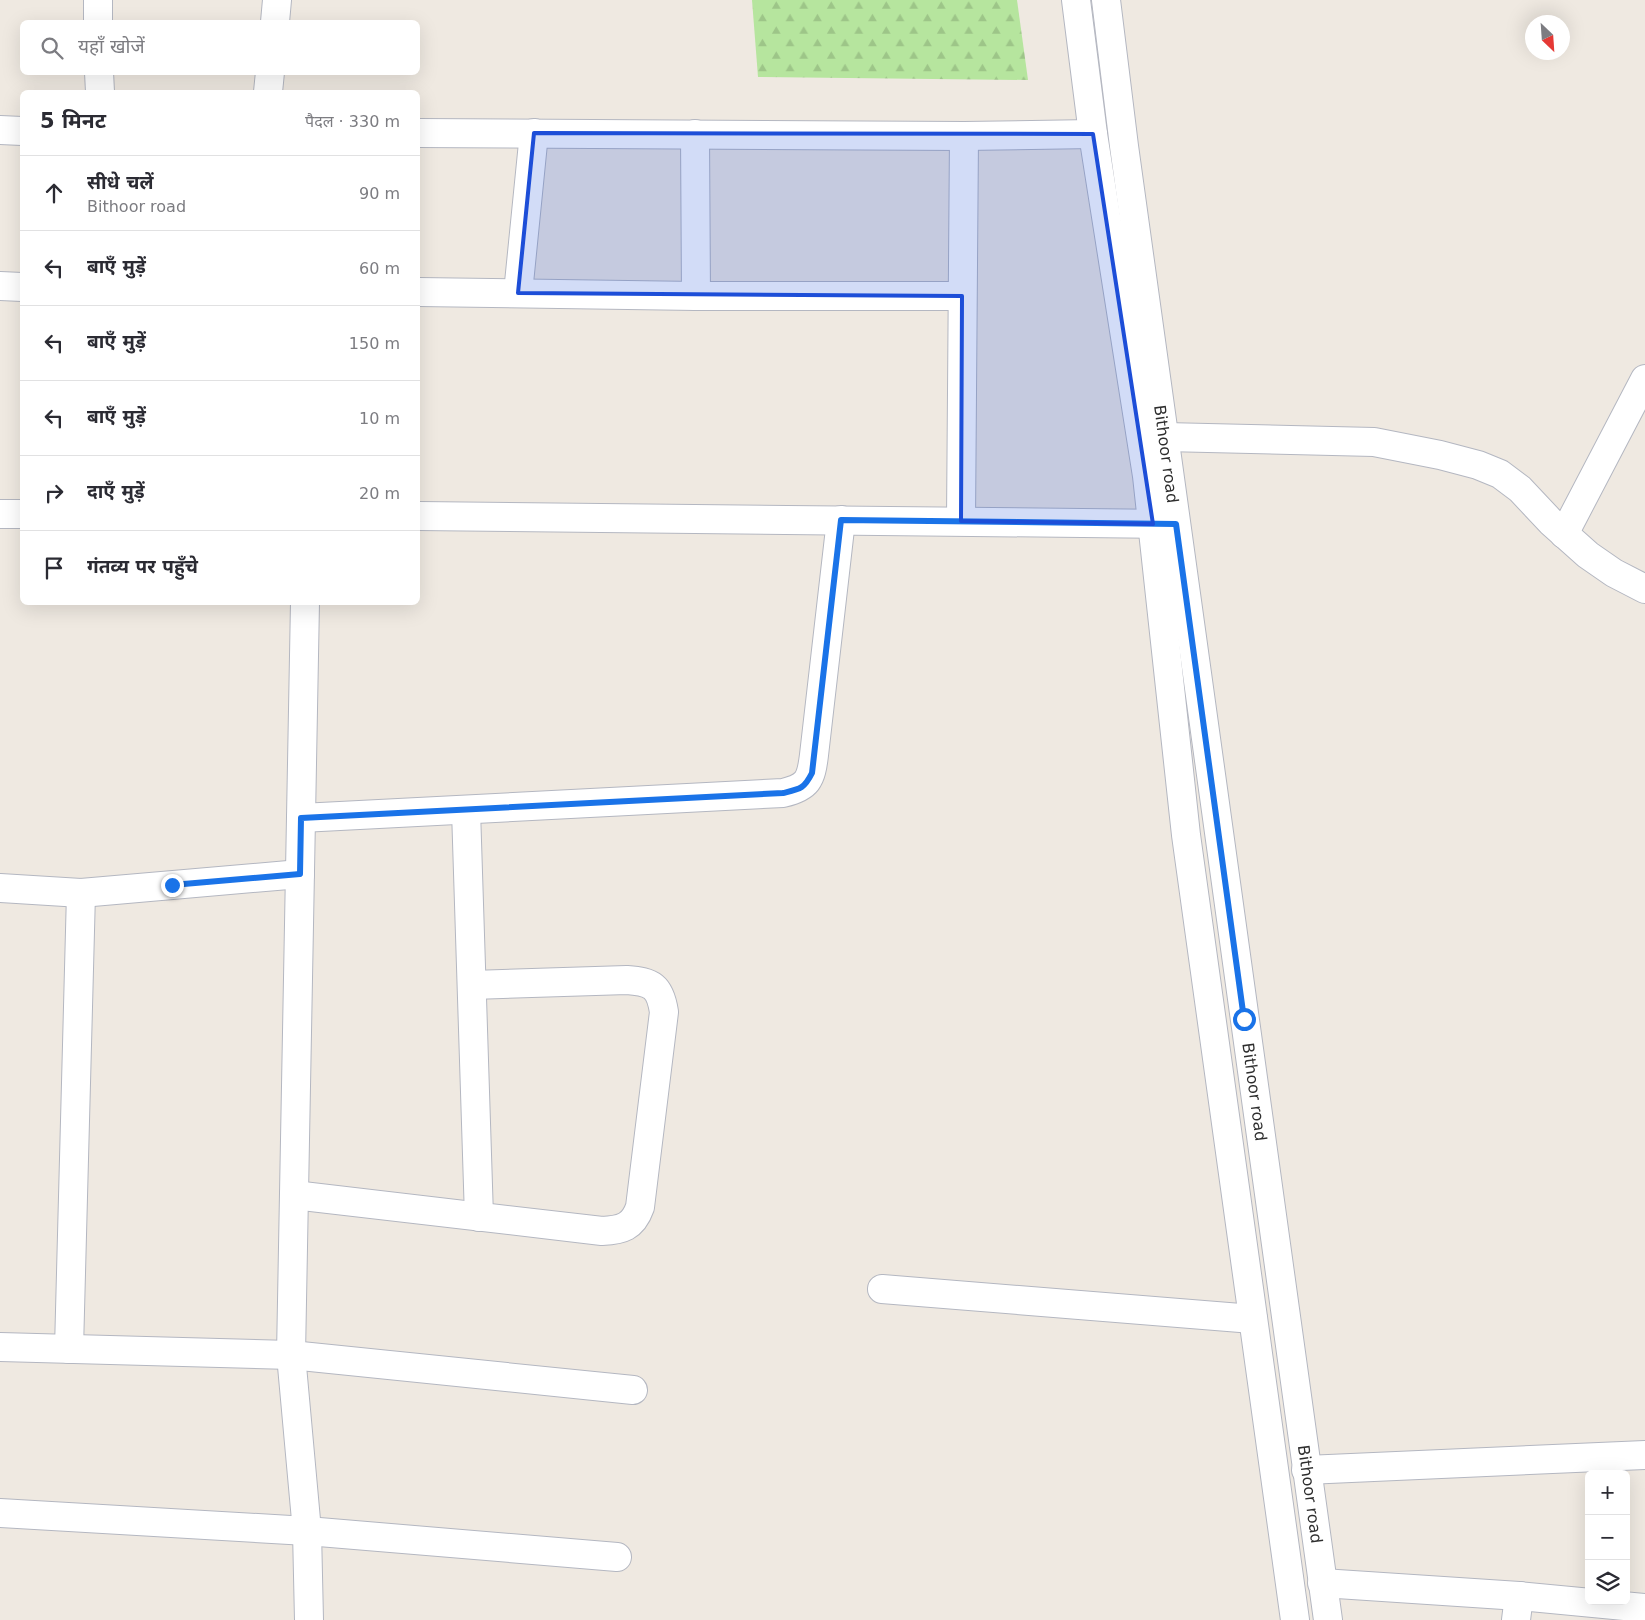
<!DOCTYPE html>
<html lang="hi">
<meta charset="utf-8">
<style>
:root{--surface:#fff;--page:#f2f2f3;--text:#2b2b33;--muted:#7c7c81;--line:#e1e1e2}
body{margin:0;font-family:"DejaVu Sans","Noto Sans Devanagari",sans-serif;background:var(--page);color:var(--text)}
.controls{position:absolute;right:15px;bottom:15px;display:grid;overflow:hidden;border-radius:8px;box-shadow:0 5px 20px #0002}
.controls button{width:45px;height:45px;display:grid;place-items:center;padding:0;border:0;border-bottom:1px solid var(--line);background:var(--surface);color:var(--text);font:25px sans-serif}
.compass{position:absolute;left:1525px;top:15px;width:45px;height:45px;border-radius:50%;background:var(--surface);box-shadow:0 5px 20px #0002;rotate:155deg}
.stop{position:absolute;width:15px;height:15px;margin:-11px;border:4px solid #1a73e8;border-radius:50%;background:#fff}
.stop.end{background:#1a73e8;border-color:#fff;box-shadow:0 1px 5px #0008}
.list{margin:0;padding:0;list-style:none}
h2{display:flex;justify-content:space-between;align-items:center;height:65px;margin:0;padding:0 20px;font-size:21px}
h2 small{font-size:16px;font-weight:400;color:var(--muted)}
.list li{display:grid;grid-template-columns:32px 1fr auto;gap:15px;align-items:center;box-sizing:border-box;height:75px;padding:0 20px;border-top:1px solid var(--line)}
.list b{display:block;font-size:19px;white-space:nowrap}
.list p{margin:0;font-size:16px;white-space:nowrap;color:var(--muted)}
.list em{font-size:16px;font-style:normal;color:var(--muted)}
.icon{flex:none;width:28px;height:28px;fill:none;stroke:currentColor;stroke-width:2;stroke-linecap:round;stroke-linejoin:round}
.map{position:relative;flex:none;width:1645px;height:1620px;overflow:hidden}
.search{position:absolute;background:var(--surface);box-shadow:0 5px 20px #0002;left:20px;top:20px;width:400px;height:55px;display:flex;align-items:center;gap:12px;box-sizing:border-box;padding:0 18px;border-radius:8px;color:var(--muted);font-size:19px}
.panel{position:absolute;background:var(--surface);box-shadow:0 5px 20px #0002;left:20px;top:90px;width:400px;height:515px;border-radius:8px}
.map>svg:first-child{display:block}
</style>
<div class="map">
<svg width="1645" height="1620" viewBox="0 0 1645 1620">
<defs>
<pattern id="forest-firs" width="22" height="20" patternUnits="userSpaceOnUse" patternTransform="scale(1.25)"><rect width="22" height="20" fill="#b6e59e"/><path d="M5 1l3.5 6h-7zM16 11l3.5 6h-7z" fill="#9dc588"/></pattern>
</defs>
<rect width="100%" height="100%" fill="#efe9e1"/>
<path fill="url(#forest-firs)" d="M752 0H1017L1028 80 758 77Z"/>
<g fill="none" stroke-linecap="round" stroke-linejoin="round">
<defs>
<g id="minor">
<path d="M98 0V22"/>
<path d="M1076 0 1093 134 1147 476 1186 835 1295 1620"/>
<path id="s1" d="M1106 0 1124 146 1328 1620"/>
<path d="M275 22 277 0"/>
<path d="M99 72 100 92"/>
<path d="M268 92 270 72"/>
<path d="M0 130 22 131"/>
<path d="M418 133 964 136 1093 134"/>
<path d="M695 134 696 296"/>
<path d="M0 286 22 287"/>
<path d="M418 292 696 296H962"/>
<path d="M518 293 534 133"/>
<path d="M1165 437 1374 442 1440 455 1478 465 1500 474 1520 489 1551 522 1588 555 1614 573 1645 589"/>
<path d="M0 514H22"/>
<path d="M418 516 1171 524"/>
<path d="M961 521 964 136"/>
<path d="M1564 534 1645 379"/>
<path d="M305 602 291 1355 307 1531 309 1620"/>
<path d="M466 810 479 1217"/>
<path d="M301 818 783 793C808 787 811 780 814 755L841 520"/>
<path d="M0 888 81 893 300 874"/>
<path d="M294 1195 602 1231C622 1230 633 1227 640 1207L664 1012C660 986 652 982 627 980L472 985"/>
<path d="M882 1289 1253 1319"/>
<path d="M0 1347 291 1355 633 1390"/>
<path d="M69 1349 81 893"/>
<path d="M1306 1470 1645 1455"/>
<path d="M0 1513 307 1531 617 1557"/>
<path d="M1322 1583 1519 1596 1645 1608"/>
<path d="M1516 1620 1519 1596"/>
</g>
</defs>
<use href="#minor" stroke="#b4b7c1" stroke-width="30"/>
<use href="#minor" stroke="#fff" stroke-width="28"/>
</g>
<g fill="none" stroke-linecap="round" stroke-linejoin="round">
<path stroke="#1a73e8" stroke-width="6" d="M172 885 300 874 301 818 783 793C800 789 804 789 812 773L841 520 1176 524 1244 1019"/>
</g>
<path fill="#1d4ed8" fill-opacity="0.2" stroke="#1d4ed8" stroke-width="4" stroke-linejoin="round" d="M534 133 1093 134 1153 524 961 521 962 296 518 293Z"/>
<g text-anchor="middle" stroke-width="4" stroke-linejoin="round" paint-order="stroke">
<g font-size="16" fill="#2e2e2e" stroke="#fff">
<text dy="6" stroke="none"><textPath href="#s1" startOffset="458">Bithoor road</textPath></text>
<text dy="6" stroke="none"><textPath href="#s1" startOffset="1102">Bithoor road</textPath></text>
<text dy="6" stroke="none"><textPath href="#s1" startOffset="1508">Bithoor road</textPath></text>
</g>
</g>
</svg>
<div class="controls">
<button>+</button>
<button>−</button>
<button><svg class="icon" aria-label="layers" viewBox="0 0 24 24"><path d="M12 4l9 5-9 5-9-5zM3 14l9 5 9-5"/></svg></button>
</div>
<svg class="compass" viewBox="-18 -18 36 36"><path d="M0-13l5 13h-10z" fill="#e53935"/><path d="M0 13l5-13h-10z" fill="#7c7c81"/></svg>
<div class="stop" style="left:1244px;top:1019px"></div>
<div class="stop end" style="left:172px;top:885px"></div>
<div class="search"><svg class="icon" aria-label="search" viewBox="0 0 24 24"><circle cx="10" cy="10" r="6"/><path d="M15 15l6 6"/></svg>यहाँ खोजें</div>
<section class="panel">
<h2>5 मिनट<small>पैदल · 330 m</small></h2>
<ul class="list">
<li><svg class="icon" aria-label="ahead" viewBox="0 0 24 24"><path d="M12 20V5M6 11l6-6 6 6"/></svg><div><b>सीधे चलें</b><p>Bithoor road</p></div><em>90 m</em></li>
<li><svg class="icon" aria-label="left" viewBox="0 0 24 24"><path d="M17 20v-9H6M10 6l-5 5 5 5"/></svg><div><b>बाएँ मुड़ें</b></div><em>60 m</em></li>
<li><svg class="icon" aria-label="left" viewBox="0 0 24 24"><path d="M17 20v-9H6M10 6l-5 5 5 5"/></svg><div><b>बाएँ मुड़ें</b></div><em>150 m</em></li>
<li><svg class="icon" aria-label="left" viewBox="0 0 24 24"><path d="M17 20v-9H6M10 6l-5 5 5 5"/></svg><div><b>बाएँ मुड़ें</b></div><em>10 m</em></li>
<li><svg class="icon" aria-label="right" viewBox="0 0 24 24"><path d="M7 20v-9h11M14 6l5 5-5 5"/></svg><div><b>दाएँ मुड़ें</b></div><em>20 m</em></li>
<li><svg class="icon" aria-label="arrive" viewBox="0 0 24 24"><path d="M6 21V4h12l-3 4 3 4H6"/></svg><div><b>गंतव्य पर पहुँचे</b></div></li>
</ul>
</section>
</div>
